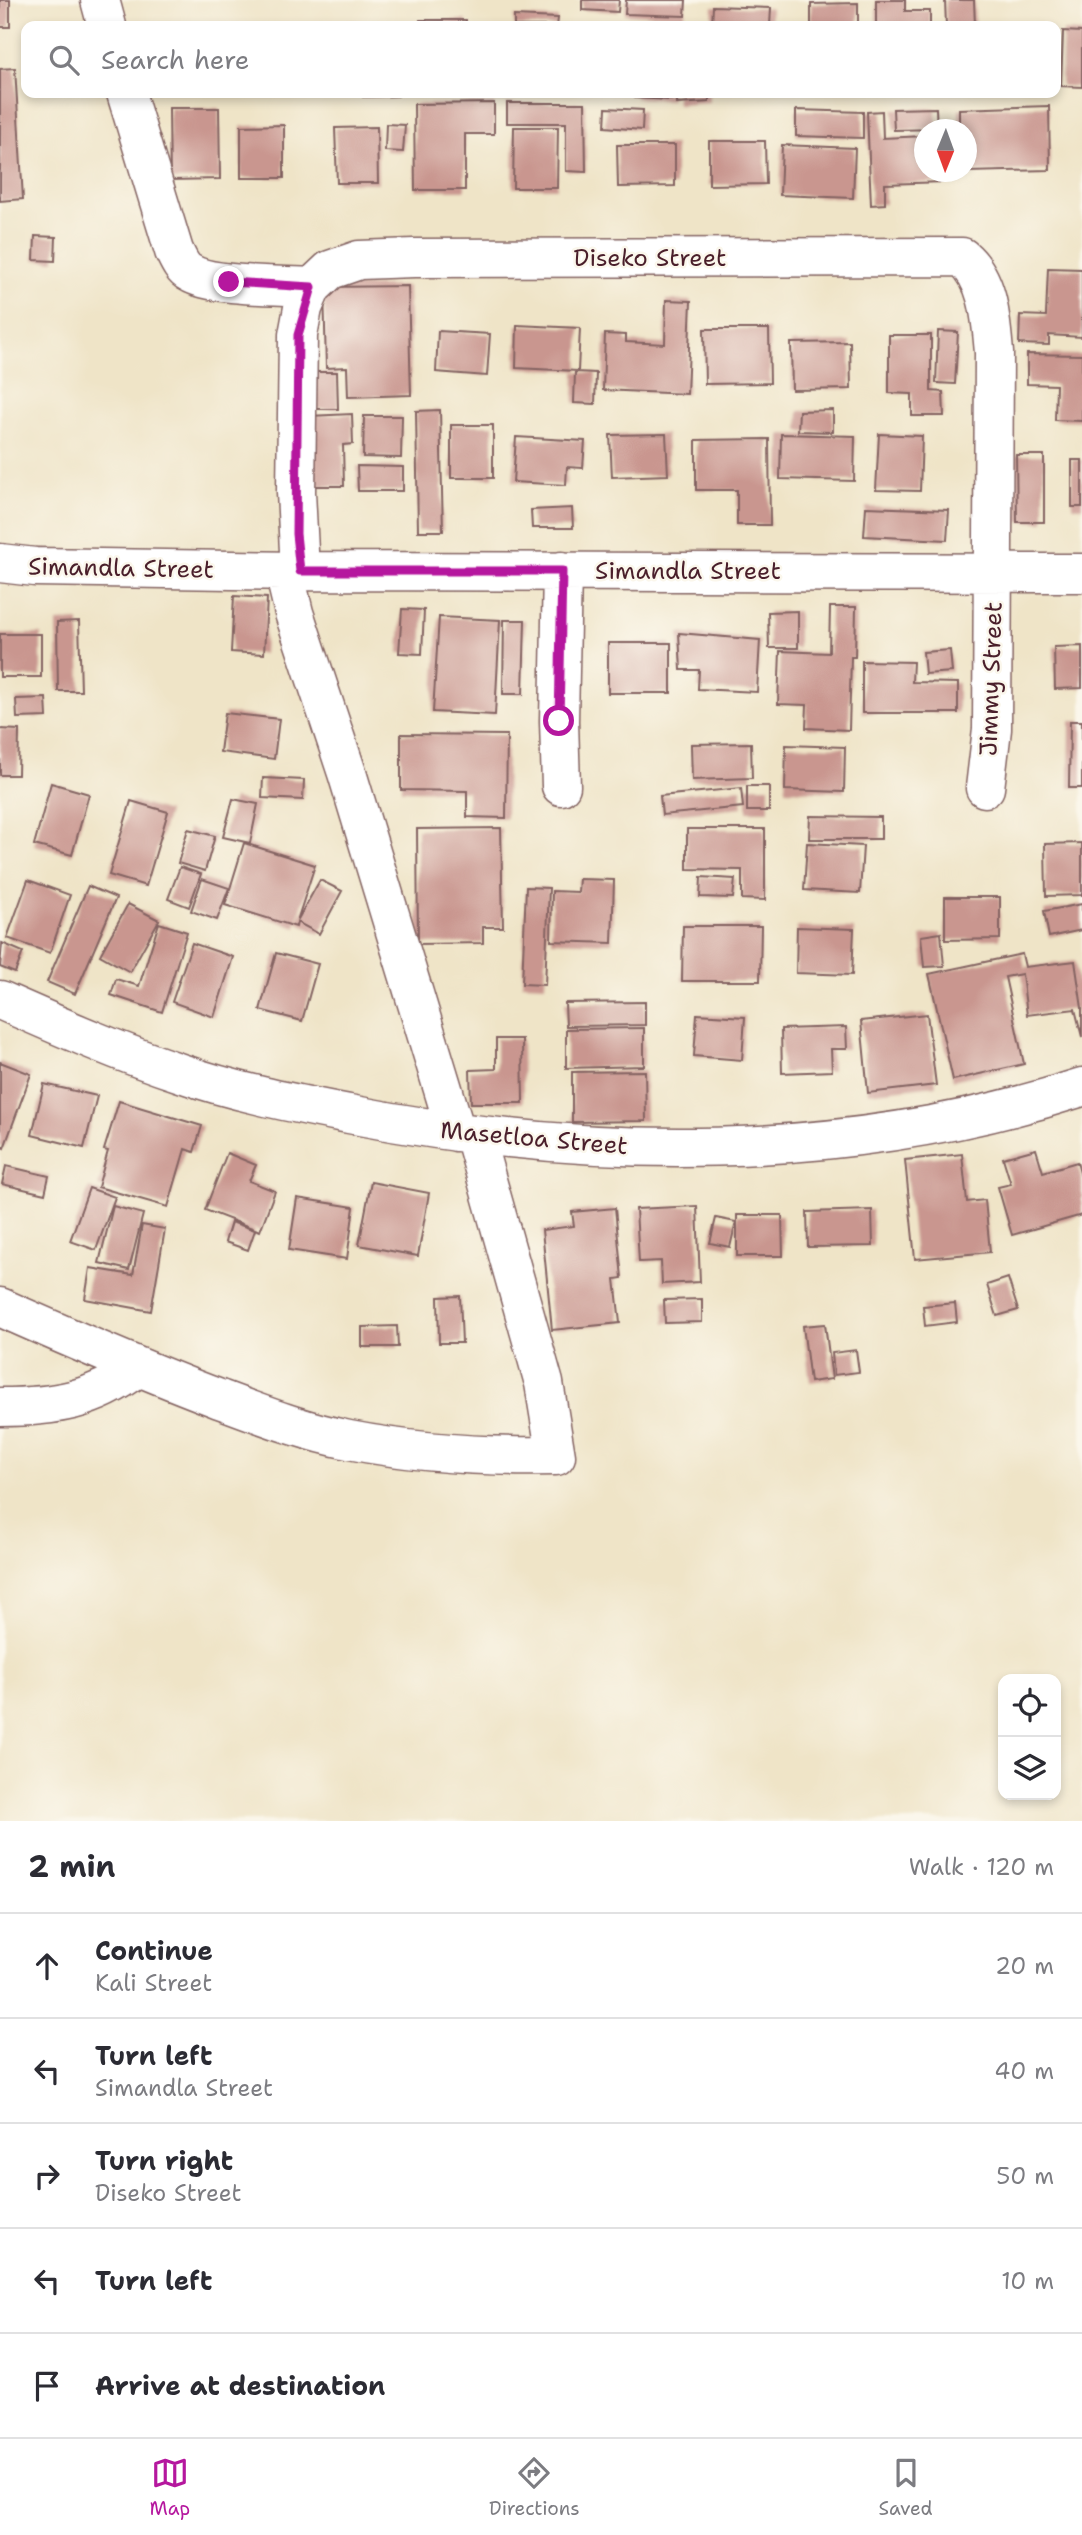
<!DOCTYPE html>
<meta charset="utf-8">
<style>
:root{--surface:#fff;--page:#f2f2f3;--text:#2b2b33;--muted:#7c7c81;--line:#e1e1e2;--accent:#b5179e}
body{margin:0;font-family:"Shantell Sans",sans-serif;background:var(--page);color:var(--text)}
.controls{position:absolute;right:21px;bottom:21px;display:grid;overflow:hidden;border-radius:14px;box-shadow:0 4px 10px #0003}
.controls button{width:63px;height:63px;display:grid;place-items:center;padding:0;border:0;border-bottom:2px solid var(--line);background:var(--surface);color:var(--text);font:35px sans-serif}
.compass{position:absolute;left:914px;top:119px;width:63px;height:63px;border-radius:50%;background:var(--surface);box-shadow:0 4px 10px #0003;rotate:181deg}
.stop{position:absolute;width:21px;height:21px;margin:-16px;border:5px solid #b5179e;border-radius:50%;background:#fff}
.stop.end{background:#b5179e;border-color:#fff;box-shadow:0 2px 7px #0008}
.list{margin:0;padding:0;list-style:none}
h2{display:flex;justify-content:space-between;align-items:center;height:91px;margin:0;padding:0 28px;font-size:30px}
h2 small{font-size:23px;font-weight:400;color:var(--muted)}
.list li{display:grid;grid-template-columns:46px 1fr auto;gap:21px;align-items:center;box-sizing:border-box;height:105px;padding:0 28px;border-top:2px solid var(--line)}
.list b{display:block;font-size:26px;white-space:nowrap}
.list p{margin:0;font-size:23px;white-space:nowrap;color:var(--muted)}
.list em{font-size:23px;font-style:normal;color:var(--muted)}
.icon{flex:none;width:38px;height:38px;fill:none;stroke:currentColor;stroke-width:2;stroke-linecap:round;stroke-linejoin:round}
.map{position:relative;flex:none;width:1082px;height:1821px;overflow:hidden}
.search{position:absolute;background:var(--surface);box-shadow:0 4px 10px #0003;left:21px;right:21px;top:21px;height:77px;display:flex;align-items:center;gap:18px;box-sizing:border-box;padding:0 24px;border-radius:14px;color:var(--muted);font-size:26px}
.sheet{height:616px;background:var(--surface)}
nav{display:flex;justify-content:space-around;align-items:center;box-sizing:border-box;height:98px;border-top:2px solid var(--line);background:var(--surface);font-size:19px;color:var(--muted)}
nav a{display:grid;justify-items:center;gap:4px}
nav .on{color:var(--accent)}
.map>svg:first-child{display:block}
</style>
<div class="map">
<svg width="1082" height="1821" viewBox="0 0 1082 1821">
<rect width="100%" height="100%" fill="#fbf7ec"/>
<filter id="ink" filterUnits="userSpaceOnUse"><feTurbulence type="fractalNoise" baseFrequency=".0143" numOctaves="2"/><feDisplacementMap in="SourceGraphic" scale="14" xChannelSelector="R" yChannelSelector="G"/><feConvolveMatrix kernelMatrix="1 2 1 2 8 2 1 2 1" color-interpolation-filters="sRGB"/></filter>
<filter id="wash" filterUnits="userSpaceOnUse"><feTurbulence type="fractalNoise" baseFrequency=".00686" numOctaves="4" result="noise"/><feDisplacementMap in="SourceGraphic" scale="28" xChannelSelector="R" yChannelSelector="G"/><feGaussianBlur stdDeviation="1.57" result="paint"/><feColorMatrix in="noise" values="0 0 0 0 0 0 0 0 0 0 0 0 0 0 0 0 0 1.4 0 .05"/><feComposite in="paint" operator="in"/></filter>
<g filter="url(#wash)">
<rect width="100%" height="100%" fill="#efe4c7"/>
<g id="blocks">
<path fill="#c9968f" d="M0 0H10V27H0Z
M582 0H619L618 12 582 10Z
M626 0H686L685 16 625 14Z
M876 0H905V11H930V26H876Z
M945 0H974L975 26H946Z
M858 3V26H811V4Z
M713 6 771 8 770 26H712Z
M514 16 558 18 557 26H514Z
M420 20H466V26H419Z
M357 21V26H330L329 22Z
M1063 31 1082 32V87L1061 86Z
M15 68 23 199 0 201V69Z
M363 93H398V96L363 97Z
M635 93H672L671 100 635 98Z
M676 93H709V102L677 104Z
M494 103V134H465V190H415L414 104Z
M507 103H585L586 172 566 171V123H507Z
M1049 106 1050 170 967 172V130H959V109Z
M169 108H219L220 179 170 180Z
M606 108 643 110 642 130 605 127Z
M936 108 937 129 894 130 893 109Z
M796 110 863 112V138L796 136Z
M882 111 883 138 925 136V172H944V182L885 184V204L871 205 867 112Z
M386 124 405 125 403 152 385 151Z
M284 125V178H241V126Z
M377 127 378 183H337L335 128Z
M514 127H558L557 188H513Z
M709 141H765L766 184 709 185Z
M617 145H675V186L618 187Z
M782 145 855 148 853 198 780 195Z
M35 236 56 237 55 261 34 260Z
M1048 268 1082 269V337L1049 335V345L1019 344 1020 315 1046 316Z
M408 286 411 395 348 397 347 367 326 368 324 287Z
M666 300 691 301 687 394 603 390 605 334 626 335V342L665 344Z
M517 325 580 328 578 371 516 368Z
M704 329H769L770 383 705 384Z
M438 331 490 334 487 376 436 372Z
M938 331 958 332 955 384 936 383Z
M889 335H931V391L943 392 944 416H912V394L889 393Z
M850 342 851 389 792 390 791 343Z
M1027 354 1082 355V421L1055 420 1056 385 1027 384Z
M306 372H337L338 409H307Z
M575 372 596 373 595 404 574 403Z
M440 410 443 531H418L416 411Z
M833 410V432L798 431 799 411Z
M352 414 353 444 343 445 344 486H312L309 416Z
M364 416H402L401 458 363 457Z
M451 425H493V478H451Z
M666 434 668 475 612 477 610 435Z
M781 434 855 436 854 481 780 479Z
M879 434 922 436 920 491 876 490Z
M516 437 585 441 583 468 567 467 566 485 513 482Z
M769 439 770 525H737V490H696V440Z
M1016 455H1044V522H1017Z
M1072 460H1082V507H1072Z
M357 466 403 467V491H358Z
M866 507 949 510 947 540 864 536Z
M572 508 573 528H532L531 510Z
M234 596 267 598 264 654 231 652Z
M830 607H856L855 657H851L849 730 806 728 807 705 778 704 780 651 829 653Z
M402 609 424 610 422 654 399 653Z
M798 611V648H769L768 612Z
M439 617 500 620 495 715 433 712Z
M504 620H525L523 694H503Z
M79 621 81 691H58L57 622Z
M679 633 760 640 757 692 698 689 699 670H681Z
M0 634H41V677H0Z
M608 643H671V693H608Z
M1082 646V688L1055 689 1054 647Z
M950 650 952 672 925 674 923 652Z
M862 661 913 662 912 682 958 683V713H862Z
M46 698 47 717 17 718 16 699Z
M225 713 279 719 274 759 220 752Z
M1070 721H1082V788H1069Z
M0 729 19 730 18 775H0Z
M401 734 507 735 506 818 467 817V791L401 790Z
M751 743 752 778 692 780 691 744Z
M786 745 845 747 844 792 785 790Z
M263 778 304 780 303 800 262 798Z
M51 783 89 794 72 855 34 845Z
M747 786H769V811H747Z
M741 788 743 807 662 815 660 796Z
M233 799 258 804 250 843 223 837Z
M131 801 168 812 146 886 109 875Z
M810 816 881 817V839H809Z
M501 828 503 927H483V943L418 944 417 829Z
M188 829 215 836 205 871 178 863Z
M687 829H765V900L742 899V870L687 869Z
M244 843 315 865 297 921 320 880 342 891 319 934 297 922 296 927 225 905Z
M807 843 863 846 860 893 804 890Z
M1082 843V895L1046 896 1045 844Z
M180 867 201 874 189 907 168 899Z
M701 877 735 879 733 898 700 897Z
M202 879 229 888 217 920 191 911Z
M579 879 614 880 612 943 551 941 552 891 578 892Z
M28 880 70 895 50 953 7 938Z
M88 886 116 898 75 994 47 982Z
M526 887 549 888 545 985 522 984Z
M945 897H1000V939L945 940Z
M128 904 159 920 130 972 100 955Z
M1082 904V930L1049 937 1044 911Z
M159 923 187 932 162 1012 111 995 116 979 139 986Z
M683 926H761L760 981H682Z
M797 927 854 929 852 975 796 973Z
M941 933 944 966 924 967 921 936Z
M2 943 23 952 15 973 0 967Z
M192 943 233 957 214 1017 172 1002Z
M276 953 318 964 302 1021 260 1010Z
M1022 954 1025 967 1075 961 1082 1008V1037L1075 1009 1027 1015 1022 974 1005 977 1024 1064 953 1080 929 974Z
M645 1002V1025L566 1026 565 1003Z
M697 1014 745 1017 742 1060 694 1056Z
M927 1014 936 1085 868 1093 861 1021Z
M846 1027 847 1049H831L832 1071 782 1073 781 1029Z
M644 1028V1066L566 1068V1029Z
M496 1039H522L523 1103H471L470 1070 496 1069Z
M0 1062 31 1074 4 1148 0 1146Z
M645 1071 646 1121 572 1122V1072Z
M44 1084 97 1096 84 1148 32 1135Z
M119 1101 202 1126 194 1152 185 1149 168 1207 98 1187 108 1151 104 1150Z
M1036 1149 1043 1172 1077 1162 1082 1180V1215L1012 1235 998 1187 1011 1184 1003 1158Z
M227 1153 256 1165 249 1181 275 1191 260 1231 205 1210Z
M962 1154 967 1202 985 1200 990 1252 915 1259 905 1160Z
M6 1166 49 1176 45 1194 2 1184Z
M371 1182 429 1193 418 1256 359 1245Z
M89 1188 115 1197 96 1250 70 1241Z
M297 1198 354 1207 347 1259 289 1250Z
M113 1206 143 1214 129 1270 99 1263Z
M697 1206 700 1282 662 1284 661 1261 639 1262 636 1209Z
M615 1208 622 1278 615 1279 620 1323 552 1330 542 1230 574 1226 572 1212Z
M872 1210 873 1246 808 1247 807 1212Z
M737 1215H782L783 1256H737Z
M716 1218 736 1222 730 1247 710 1243Z
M231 1222 255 1230 248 1250 225 1242Z
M142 1225 165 1229 151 1311 85 1299 90 1268 133 1275Z
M1008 1278 1018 1310 997 1316 987 1285Z
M460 1296 462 1343H439L438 1297Z
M702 1299V1322L665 1323 664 1300Z
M955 1303 957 1322 925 1326 923 1306Z
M825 1324 832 1379 810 1382 803 1326Z
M397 1326 398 1347H362V1327Z
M856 1350 859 1372 834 1375 832 1353Z"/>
</g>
</g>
<g filter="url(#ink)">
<use href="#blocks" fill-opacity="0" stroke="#846462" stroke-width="2"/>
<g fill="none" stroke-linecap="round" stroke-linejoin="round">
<defs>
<path id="minor" d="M100 0 107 26
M126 93 174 251C178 259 182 269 190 273 212 287 283 285 312 287
M0 563 35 567 300 571 1082 573
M284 571 294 613 347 773 456 1132
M300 571 296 492 298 335 303 308 312 287 330 270 359 260 414 258 962 257C989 279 991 319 994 353L992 729 985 788
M561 786 559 721 562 571
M0 1000C59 1026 120 1053 181 1073 235 1092 293 1103 349 1114 588 1161 848 1163 1082 1087
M0 1307C72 1339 143 1370 217 1398 260 1414 303 1431 349 1440 416 1453 487 1457 556 1456L544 1383 474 1134
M0 1407C54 1407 94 1401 137 1368"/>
</defs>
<use href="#minor" stroke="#846462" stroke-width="41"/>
<use href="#minor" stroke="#fff" stroke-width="38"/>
</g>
</g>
<g fill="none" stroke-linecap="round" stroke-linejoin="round" filter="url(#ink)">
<path stroke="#b5179e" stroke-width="9" d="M229 282 312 287 298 335 296 534 300 571H562L559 721"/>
</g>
<g text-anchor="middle" stroke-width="5" stroke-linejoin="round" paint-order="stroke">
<g font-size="24" fill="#4a1f2b" stroke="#fbf7ec">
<text x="650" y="266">Diseko Street</text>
<text transform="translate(121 568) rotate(1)" y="8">Simandla Street</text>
<text x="688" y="579">Simandla Street</text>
<text transform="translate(991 679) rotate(-88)" y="8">Jimmy Street</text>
<text transform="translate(534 1138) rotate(5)" y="8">Masetloa Street</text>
</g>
</g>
</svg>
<div class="controls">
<button><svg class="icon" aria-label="locate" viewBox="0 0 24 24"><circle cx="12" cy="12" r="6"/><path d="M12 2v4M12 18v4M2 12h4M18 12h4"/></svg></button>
<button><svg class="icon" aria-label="layers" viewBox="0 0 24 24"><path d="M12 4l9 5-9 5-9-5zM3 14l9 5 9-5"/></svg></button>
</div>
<svg class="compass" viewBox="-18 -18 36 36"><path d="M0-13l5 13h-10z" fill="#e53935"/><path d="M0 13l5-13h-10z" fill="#7c7c81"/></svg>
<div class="stop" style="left:559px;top:721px"></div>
<div class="stop end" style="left:229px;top:282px"></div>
<div class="search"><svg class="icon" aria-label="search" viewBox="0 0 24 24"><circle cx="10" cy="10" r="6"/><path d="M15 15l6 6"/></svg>Search here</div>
</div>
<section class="sheet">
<h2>2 min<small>Walk · 120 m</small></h2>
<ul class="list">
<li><svg class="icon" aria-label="ahead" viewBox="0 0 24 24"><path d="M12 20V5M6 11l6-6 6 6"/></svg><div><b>Continue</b><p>Kali Street</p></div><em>20 m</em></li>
<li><svg class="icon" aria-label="left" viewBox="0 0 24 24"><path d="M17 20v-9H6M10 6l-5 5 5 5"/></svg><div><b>Turn left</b><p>Simandla Street</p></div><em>40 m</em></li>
<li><svg class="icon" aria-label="right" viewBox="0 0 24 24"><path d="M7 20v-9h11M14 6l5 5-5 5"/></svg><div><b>Turn right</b><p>Diseko Street</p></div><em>50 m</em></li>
<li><svg class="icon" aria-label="left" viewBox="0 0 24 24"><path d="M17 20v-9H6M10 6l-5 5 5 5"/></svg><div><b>Turn left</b></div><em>10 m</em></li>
<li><svg class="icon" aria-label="arrive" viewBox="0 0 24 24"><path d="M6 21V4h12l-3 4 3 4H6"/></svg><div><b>Arrive at destination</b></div></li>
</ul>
</section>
<nav>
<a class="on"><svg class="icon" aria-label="map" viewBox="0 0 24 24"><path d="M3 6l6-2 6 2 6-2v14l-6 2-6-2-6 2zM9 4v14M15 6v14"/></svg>Map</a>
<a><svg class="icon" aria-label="directions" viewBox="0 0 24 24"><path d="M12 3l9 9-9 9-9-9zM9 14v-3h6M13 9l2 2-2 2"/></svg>Directions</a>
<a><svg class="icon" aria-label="saved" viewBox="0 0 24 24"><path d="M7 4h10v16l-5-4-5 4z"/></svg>Saved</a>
</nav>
